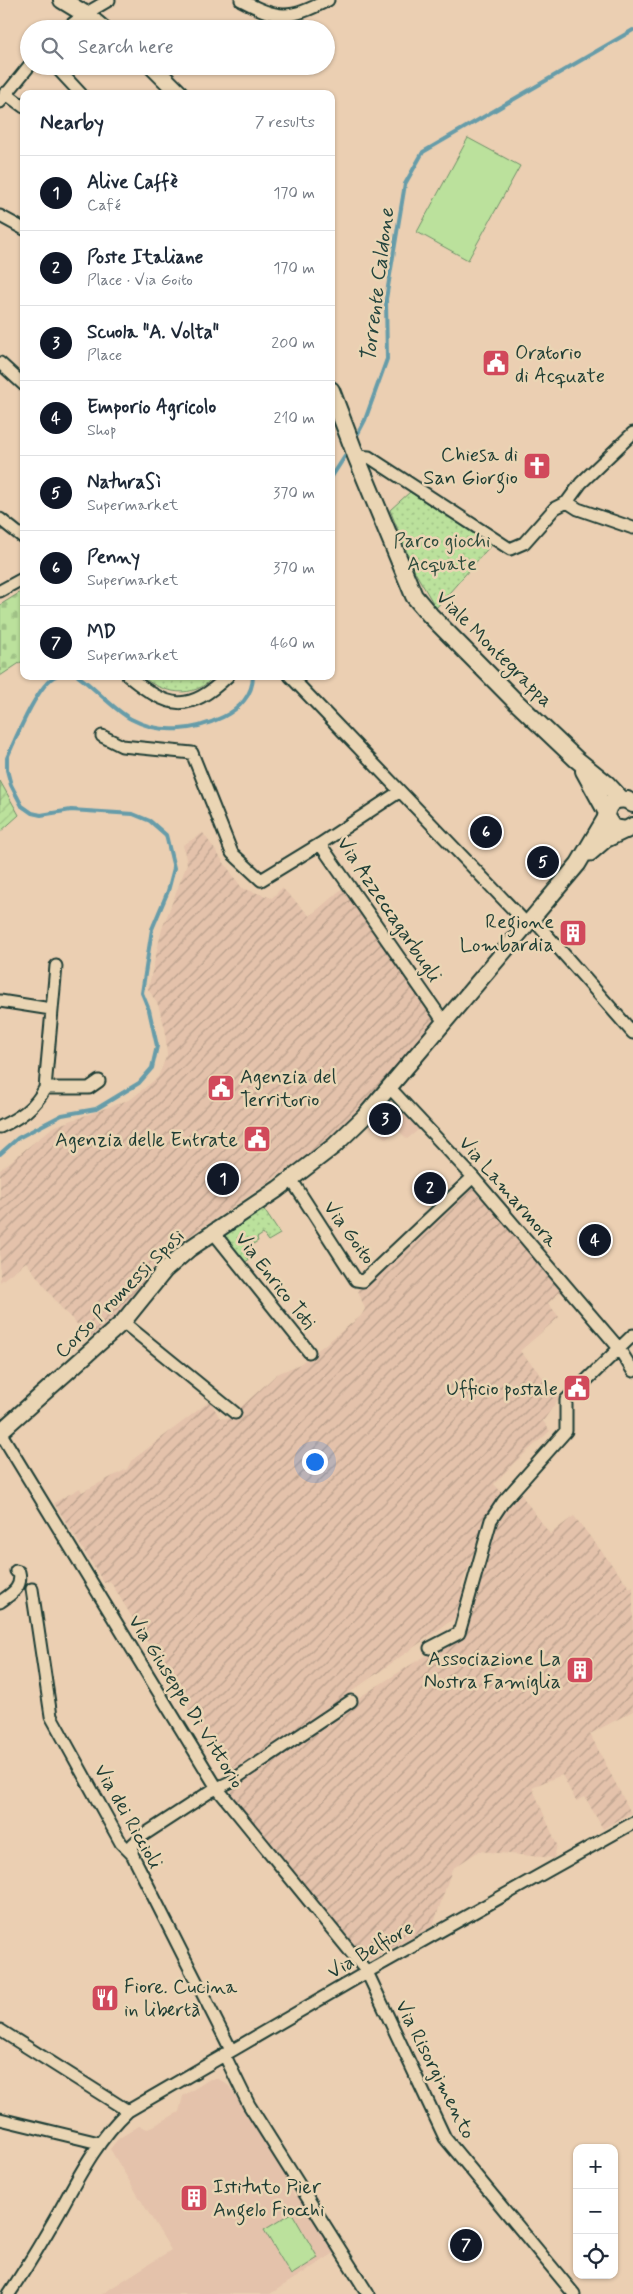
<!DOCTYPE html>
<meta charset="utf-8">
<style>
:root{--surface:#fff;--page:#f2f2f3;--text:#1f2937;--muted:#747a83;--line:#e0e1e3;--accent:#111827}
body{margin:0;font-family:Mynerve,sans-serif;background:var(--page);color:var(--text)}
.controls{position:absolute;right:15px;bottom:15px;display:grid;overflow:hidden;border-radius:10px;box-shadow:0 1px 4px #0004}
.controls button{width:45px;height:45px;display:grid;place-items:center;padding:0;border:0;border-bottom:1px solid var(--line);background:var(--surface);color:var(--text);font:25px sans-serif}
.you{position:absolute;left:314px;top:1461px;width:18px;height:18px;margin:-12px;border:4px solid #fff;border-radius:50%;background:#1a73e8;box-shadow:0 0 0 8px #1a73e833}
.badge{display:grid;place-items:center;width:32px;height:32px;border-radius:50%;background:var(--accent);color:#fff;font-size:16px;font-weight:700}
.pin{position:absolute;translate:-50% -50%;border:2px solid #fff;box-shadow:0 1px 5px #0006}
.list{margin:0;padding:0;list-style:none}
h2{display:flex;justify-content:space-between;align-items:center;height:65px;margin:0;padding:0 20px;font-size:21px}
h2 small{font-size:16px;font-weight:400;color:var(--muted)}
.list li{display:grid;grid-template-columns:32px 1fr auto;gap:15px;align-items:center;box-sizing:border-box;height:75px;padding:0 20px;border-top:1px solid var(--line)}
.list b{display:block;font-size:19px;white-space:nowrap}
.list p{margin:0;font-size:16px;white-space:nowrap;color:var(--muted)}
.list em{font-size:16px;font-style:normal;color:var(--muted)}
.icon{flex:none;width:28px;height:28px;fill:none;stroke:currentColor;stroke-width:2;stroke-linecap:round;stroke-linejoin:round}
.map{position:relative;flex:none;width:633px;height:2294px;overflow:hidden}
.search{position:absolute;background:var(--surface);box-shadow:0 1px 4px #0004;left:20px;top:20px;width:315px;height:55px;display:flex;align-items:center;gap:12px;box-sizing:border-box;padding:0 18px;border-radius:28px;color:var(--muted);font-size:19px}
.panel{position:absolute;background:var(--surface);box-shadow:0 1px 4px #0004;left:20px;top:90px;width:315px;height:590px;border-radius:10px}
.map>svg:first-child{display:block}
</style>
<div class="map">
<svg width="633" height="2294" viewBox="0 0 633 2294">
<defs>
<pattern id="industrial-furrows" width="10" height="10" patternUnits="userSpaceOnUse" patternTransform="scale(1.25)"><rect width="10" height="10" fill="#e4c2ab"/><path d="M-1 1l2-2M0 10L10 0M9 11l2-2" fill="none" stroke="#b89f8c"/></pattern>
<pattern id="grass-dots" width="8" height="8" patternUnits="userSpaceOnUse" patternTransform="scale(1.25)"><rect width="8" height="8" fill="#bbe19c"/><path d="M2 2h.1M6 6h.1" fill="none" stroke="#a0c287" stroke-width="1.8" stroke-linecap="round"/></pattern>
<pattern id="cemetery-stones" width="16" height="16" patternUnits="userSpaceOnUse" patternTransform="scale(1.25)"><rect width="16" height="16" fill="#bbe19c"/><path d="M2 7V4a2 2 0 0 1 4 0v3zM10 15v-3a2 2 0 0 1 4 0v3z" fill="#a0c287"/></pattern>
<pattern id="garden-furrows" width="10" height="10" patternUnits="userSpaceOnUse" patternTransform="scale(1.25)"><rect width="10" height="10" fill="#bbe19c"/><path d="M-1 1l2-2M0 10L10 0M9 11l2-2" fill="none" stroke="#a0c287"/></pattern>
</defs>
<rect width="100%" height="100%" fill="#ebcfb2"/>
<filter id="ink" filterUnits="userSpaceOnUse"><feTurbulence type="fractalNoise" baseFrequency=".02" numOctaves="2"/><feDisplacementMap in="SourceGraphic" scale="10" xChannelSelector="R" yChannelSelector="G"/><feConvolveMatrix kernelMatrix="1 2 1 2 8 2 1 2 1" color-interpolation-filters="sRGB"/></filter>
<g filter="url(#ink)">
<path fill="#e4c2ab" d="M392 1094 422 1127 407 1139 398 1130 386 1139 369 1125Z
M210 2079H219L229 2086 292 2182 288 2186 295 2196H302L336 2252 270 2294H102L171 2250 110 2149 118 2139 139 2126 148 2129 179 2112 183 2096Z"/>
<path fill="url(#industrial-furrows)" d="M203 833 242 888 272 898 282 888 310 916 344 887 435 1022 333 1138 175 1246 114 1321 92 1339 62 1309 26 1262 0 1282V1170L53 1127 131 1099 158 1077 167 1055 165 1028 158 1005 148 989 162 929 187 864 183 845Z
M467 1188 475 1189 561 1291 548 1303 559 1317 520 1351 560 1397 543 1421 550 1431 514 1463 494 1484 502 1493 492 1505 461 1587 467 1592 462 1613 237 1773 228 1774 110 1581 104 1583 54 1503 80 1488 82 1492 127 1469 131 1461 210 1401 220 1418 228 1419 277 1374 300 1364 361 1316 365 1309 357 1288Z
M519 1492 550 1534 574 1516 630 1588 633 1587V1711L590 1734 631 1813 603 1829 585 1797 576 1801 562 1775 532 1787 557 1845 554 1858 479 1851 452 1869 433 1926 370 1960 365 1958 232 1796 231 1787 328 1717 420 1659 465 1635 497 1517Z"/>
<path fill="url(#grass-dots)" stroke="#6d8f68" d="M410 492 491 545 436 608 415 572 390 510Z
M141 676H214C194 701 162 693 141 676Z
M263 1208 280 1234 268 1241 263 1234 257 1238 258 1241 245 1249 251 1258 244 1263 224 1236Z"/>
<path fill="url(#cemetery-stones)" stroke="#6d8f68" d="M24 590V660L0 676V605Z"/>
<path fill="url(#garden-furrows)" stroke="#6d8f68" d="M0 781 19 815 0 832Z"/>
<path fill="#bbe19c" stroke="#6d8f68" d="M468 138 520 166 468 260 417 232Z
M292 2213 318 2258 291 2275 264 2230Z"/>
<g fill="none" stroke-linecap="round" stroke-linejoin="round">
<path stroke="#669ca9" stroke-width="4" d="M355 439 365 420 387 359 386 299 405 184 423 152 633 30
M331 478 349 450
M78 676C95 688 114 710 131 719 161 735 194 731 223 717 239 709 253 695 253 676
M0 1154 18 1138 62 1115 96 1109 139 1083 152 1068 157 1046 149 1010 142 993 152 929 168 891 174 868 166 835 150 821 133 814 71 810 41 815 32 813 22 806 11 785 7 770V758C15 740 38 683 56 676"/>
<defs>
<path id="minor" d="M241 0C279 20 289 20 328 0
M66 29 85 14 109 0
M55 66 81 94
M5 93 24 107
M0 102 29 66
M0 216 24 229
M0 363 24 385
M356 456 369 457 510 549 524 543 555 508 567 502 581 483 633 433
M567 502 578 509 633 528
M0 519 24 538
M0 591 24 578
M128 676C169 709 188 714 228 676
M290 676 527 924
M102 736 122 746 192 753 232 853 261 880 320 844
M399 792 320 844 444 1022
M532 918 633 1033
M0 1001 51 1009
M389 1087 473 1177 618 1347 633 1371
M45 1088H89L99 1081
M0 1127C19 1118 35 1108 45 1088L56 966
M291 1179 356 1280 363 1281 473 1177
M213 1232 309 1352
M123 1322 235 1413
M0 1432 217 1788 367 1972 445 2138 574 2294
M32 1589 51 1716 121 1843 132 1854 231 2050
M0 1602C11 1594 23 1588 19 1572L16 1571
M430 1648 459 1633 491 1520 503 1502 566 1431V1400L633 1335
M132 1854 133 1844 142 1836 211 1791 230 1782 351 1701
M0 2030 128 2111
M224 2054 249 2105 368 2294
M0 2119 99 2143
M9 2294C27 2267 43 2240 59 2212 79 2176 97 2140 128 2111L367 1972 633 1823"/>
<path id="tertiary" d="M590 853 605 840 626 830
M0 1432 123 1322 165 1270 189 1249 278 1189 334 1146 364 1117 578 864 606 817"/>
<path id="secondary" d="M62 0 85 14 103 29
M152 66 180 94
M331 390 356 456 414 596 430 615 515 701 576 759 607 784 621 799
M584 771 606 811
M633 804 627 800C614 798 607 804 606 817L613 828 626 830 633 826"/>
</defs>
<use href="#minor" stroke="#1f3d34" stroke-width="15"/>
<use href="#tertiary" stroke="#1f3d34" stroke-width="19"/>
<use href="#secondary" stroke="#1f3d34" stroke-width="20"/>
<use href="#minor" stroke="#ead5b4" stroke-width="11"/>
<use href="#tertiary" stroke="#ead5b4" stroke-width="15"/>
<use href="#secondary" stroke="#ead5b4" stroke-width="16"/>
</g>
</g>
<defs>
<symbol id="civic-square" viewBox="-11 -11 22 22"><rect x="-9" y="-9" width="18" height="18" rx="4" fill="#d1495b" stroke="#ead5b4"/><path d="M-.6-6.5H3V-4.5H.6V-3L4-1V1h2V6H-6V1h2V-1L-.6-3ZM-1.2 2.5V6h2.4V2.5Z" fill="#fff"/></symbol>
<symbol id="church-square" viewBox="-11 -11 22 22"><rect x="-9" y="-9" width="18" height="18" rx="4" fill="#d1495b" stroke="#ead5b4"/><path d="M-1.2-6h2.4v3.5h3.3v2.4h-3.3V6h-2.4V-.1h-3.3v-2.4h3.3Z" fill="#fff"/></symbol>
<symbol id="building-square" viewBox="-11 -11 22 22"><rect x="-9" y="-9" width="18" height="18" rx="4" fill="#d1495b" stroke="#ead5b4"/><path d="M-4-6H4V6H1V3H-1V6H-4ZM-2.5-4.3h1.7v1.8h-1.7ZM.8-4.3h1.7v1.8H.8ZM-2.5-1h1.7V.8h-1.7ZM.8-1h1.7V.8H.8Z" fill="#fff"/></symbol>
<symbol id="restaurant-square" viewBox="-11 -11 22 22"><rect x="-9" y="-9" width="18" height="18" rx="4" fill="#d1495b" stroke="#ead5b4"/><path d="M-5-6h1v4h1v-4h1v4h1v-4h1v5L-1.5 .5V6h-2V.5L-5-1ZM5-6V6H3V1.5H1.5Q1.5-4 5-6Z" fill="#fff"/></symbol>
</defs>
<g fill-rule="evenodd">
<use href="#civic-square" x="480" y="347" width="32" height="32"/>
<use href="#church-square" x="521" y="450" width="32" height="32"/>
<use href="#building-square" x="557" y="917" width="32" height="32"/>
<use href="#civic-square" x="205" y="1072" width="32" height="32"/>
<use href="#civic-square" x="241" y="1123" width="32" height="32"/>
<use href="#civic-square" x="561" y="1372" width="32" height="32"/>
<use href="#building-square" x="564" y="1654" width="32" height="32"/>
<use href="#restaurant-square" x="89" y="1982" width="32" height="32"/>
<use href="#building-square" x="178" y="2182" width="32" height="32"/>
</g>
<g text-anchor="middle" stroke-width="5" stroke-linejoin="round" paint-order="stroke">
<g font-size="20" fill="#1f3d34" stroke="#ead5b4" text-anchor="end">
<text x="515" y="359" text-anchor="start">Oratorio<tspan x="515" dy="23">di Acquate</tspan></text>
<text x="518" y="461">Chiesa di<tspan x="518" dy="23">San Giorgio</tspan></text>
<text x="554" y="928">Regione<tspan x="554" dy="23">Lombardia</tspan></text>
<text x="240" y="1083" text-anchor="start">Agenzia del<tspan x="240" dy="23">Territorio</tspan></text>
<text x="238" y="1146">Agenzia delle Entrate</text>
<text x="558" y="1395">Ufficio postale</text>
<text x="561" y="1665">Associazione La<tspan x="561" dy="23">Nostra Famiglia</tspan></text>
<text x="124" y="1993" text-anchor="start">Fiore. Cucina<tspan x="124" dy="23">in libertà</tspan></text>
<text x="213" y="2193" text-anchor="start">Istituto Pier<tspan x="213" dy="23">Angelo Fiocchi</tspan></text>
</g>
<g font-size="20" fill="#2f4d3e" stroke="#ead5b4">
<text x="442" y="547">Parco giochi<tspan x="442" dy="23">Acquate</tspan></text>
</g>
<g font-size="20" fill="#1f3d34" stroke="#ead5b4">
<text transform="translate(495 648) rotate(45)" y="7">Viale Montegrappa</text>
<text transform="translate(390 909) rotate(56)" y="7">Via Azzeccagarbugli</text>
<text transform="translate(509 1191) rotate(49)" y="7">Via Lamarmora</text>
<text transform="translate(350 1232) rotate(54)" y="7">Via Goito</text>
<text transform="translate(276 1280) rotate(52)" y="7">Via Enrico Toti</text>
<text transform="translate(119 1293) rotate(-45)" y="7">Corso Promessi Sposi</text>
<text transform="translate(187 1701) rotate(58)" y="7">Via Giuseppe Di Vittorio</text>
<text transform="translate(129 1816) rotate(60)" y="7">Via dei Riccioli</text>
<text transform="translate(370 1949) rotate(-30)" y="7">Via Belfiore</text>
<text transform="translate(436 2069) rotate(63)" y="7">Via Risorgimento</text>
</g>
<g font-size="21" font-style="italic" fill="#25453e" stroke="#ead5b4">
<text transform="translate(377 285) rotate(-83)" y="7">Torrente Caldone</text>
</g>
</g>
</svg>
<div class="controls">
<button>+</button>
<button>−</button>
<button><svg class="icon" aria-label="locate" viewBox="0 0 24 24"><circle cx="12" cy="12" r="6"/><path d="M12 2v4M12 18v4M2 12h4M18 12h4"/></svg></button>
</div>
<div class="you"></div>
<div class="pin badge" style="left:223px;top:1179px">1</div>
<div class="pin badge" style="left:430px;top:1188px">2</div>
<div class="pin badge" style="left:385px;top:1119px">3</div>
<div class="pin badge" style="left:595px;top:1240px">4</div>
<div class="pin badge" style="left:543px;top:862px">5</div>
<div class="pin badge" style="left:486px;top:832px">6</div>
<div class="pin badge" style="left:466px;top:2245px">7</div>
<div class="search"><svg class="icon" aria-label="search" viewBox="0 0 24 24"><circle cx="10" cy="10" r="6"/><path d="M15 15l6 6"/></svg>Search here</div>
<section class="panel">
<h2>Nearby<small>7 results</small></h2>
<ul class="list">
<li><span class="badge">1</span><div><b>Alive Caffè</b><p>Café</p></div><em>170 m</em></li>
<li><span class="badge">2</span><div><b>Poste Italiane</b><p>Place · Via Goito</p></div><em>170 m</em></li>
<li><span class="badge">3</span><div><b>Scuola &quot;A. Volta&quot;</b><p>Place</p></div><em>200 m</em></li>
<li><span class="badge">4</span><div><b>Emporio Agricolo</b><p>Shop</p></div><em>210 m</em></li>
<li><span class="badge">5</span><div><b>NaturaSì</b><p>Supermarket</p></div><em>370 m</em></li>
<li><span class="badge">6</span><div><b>Penny</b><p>Supermarket</p></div><em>370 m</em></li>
<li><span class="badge">7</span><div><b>MD</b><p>Supermarket</p></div><em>460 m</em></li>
</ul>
</section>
</div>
